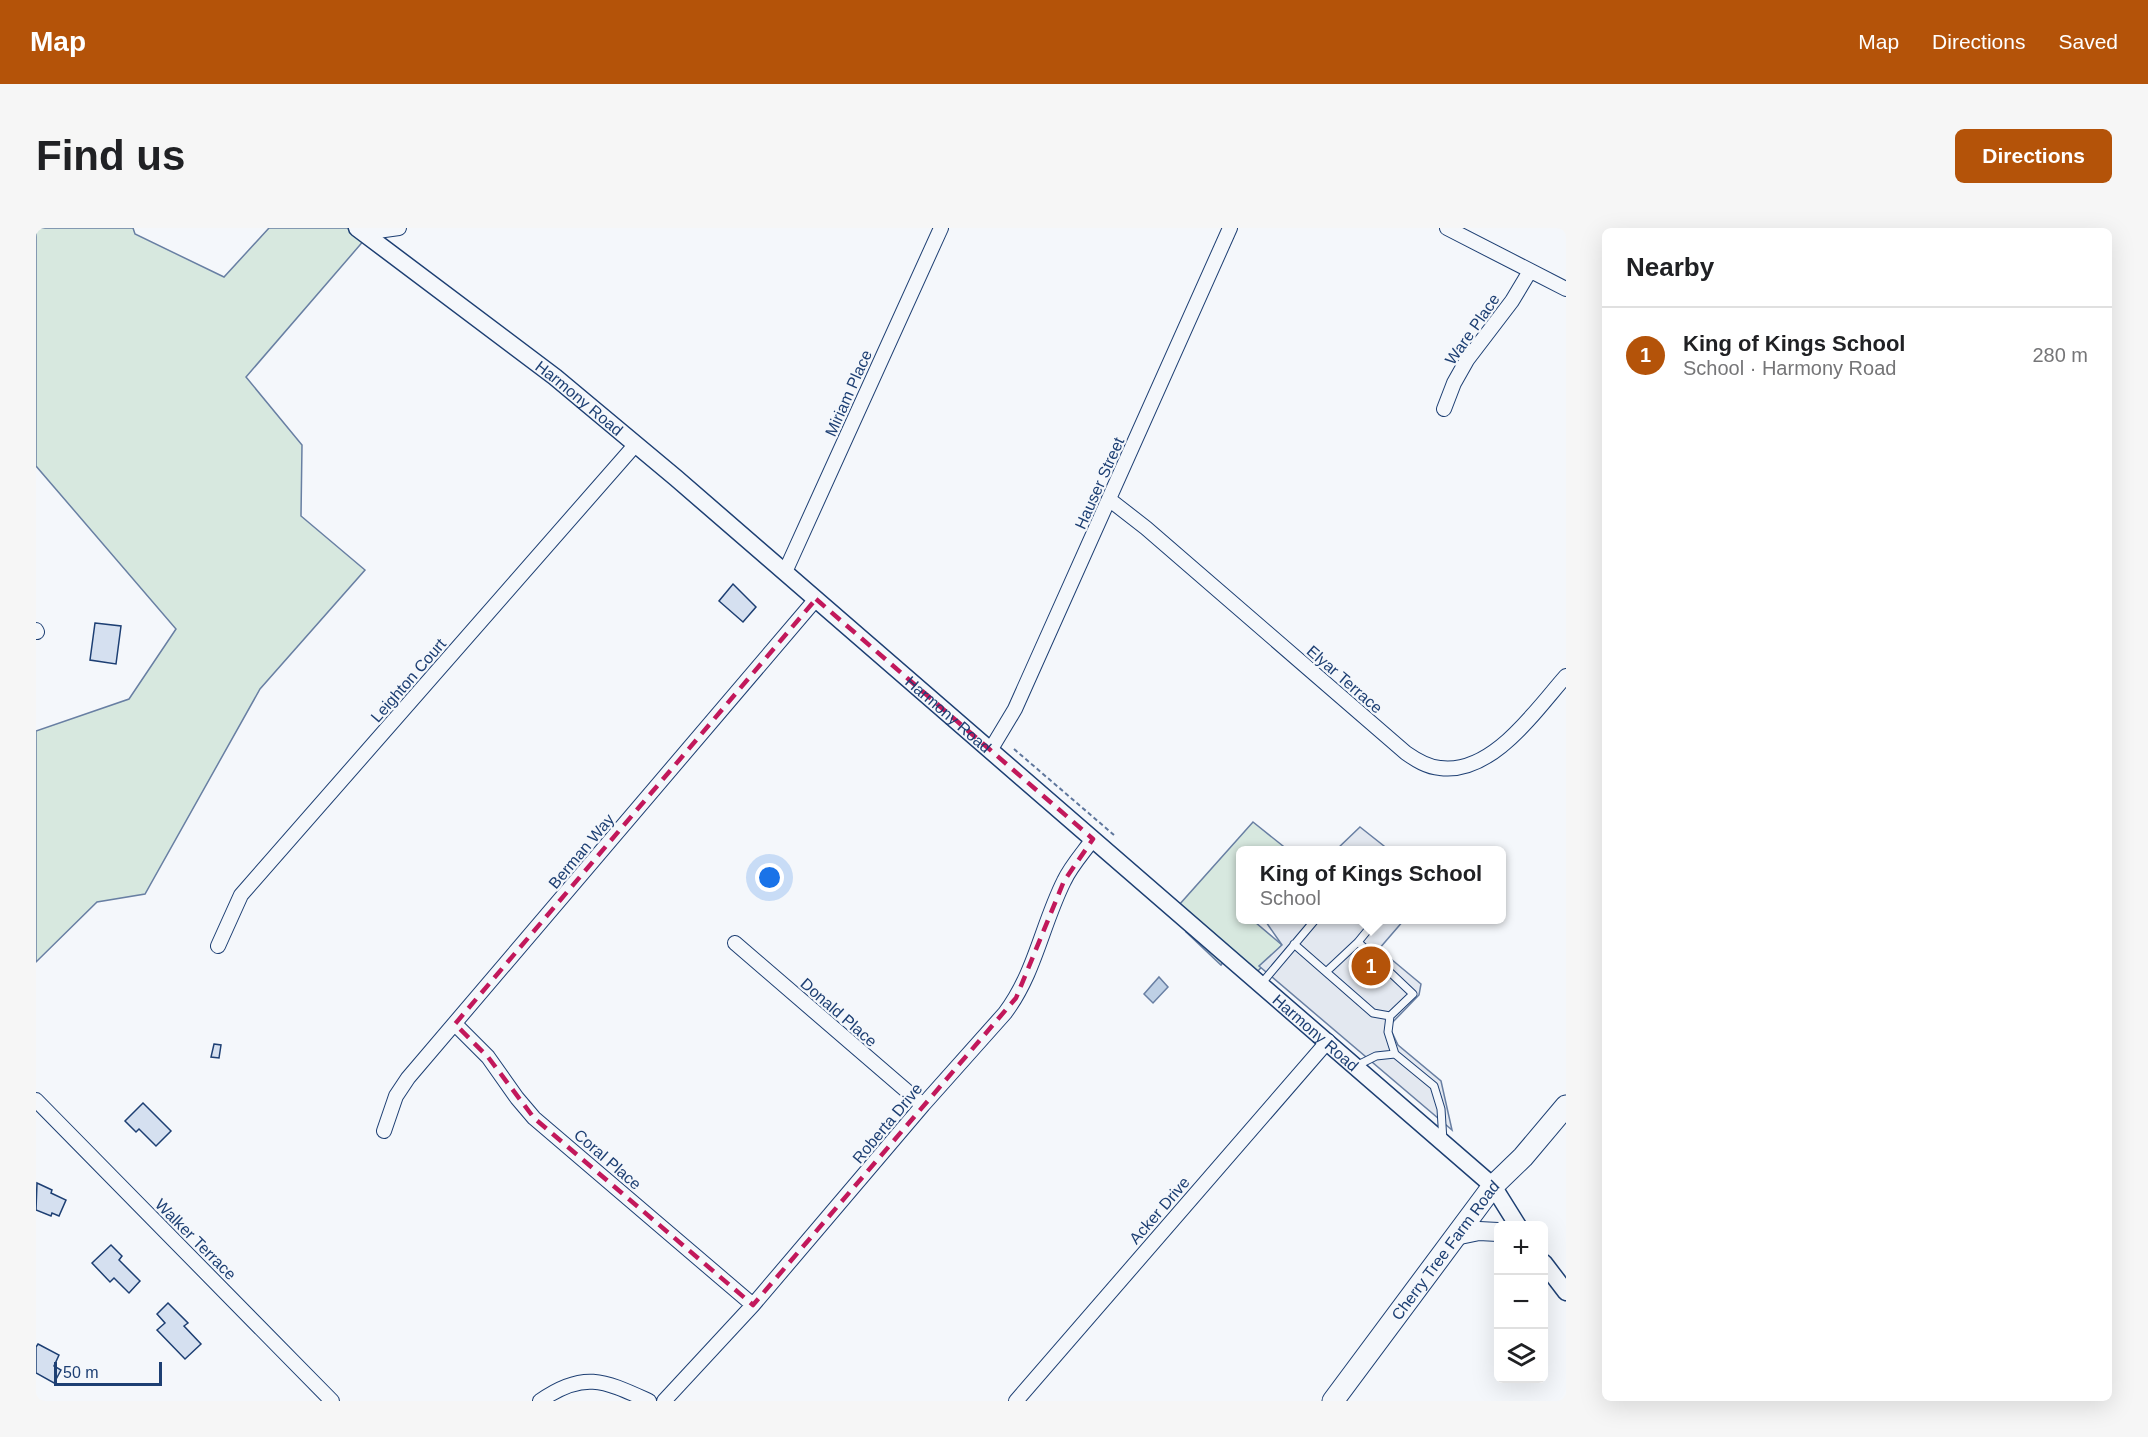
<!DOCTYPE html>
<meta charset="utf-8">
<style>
:root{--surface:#fff;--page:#f6f6f6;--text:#202124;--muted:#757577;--line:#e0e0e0;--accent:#b45309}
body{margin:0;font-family:Arial,sans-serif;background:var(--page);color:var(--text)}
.controls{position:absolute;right:18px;bottom:18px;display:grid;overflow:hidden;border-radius:9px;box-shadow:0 6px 24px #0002}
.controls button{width:54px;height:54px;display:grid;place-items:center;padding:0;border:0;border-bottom:2px solid var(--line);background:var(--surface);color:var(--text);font:30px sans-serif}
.scale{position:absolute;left:18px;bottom:15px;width:108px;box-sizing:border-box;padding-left:6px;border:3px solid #1d3f73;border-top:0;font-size:16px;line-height:21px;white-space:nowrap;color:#1d3f73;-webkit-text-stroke:4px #f4f7fb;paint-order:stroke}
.you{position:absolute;left:734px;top:650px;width:21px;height:21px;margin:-15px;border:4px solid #fff;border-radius:50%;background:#1a73e8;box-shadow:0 0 0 9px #1a73e833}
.badge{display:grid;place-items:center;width:39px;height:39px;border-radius:50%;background:var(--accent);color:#fff;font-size:20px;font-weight:700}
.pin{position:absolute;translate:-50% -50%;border:3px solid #fff;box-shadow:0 2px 6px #0006}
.popup{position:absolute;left:1200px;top:618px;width:270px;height:78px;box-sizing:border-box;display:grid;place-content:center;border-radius:9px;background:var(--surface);filter:drop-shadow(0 2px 4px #0005);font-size:20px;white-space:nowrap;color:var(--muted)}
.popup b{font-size:22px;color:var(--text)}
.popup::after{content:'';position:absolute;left:50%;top:100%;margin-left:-12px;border:12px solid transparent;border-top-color:var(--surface)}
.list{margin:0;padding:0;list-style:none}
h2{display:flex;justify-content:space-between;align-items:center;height:78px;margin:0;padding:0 24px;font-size:26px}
h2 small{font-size:20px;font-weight:400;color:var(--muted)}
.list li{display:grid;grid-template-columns:39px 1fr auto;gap:18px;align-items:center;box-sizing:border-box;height:96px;padding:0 24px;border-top:2px solid var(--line)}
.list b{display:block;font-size:22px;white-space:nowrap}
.list p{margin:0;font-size:20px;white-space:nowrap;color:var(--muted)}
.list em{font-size:20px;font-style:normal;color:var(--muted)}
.icon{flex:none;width:33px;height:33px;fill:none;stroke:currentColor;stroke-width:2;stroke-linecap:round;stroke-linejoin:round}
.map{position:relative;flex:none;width:1530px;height:1173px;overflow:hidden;border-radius:9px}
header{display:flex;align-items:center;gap:36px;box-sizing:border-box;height:84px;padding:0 30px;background:var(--accent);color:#fff}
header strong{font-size:28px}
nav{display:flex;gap:33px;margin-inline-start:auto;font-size:21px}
.intro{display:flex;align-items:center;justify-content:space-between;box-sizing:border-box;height:144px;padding:0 36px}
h1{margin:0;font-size:42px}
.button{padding:15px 27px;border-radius:9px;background:var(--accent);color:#fff;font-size:21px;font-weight:700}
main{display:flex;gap:36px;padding:0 36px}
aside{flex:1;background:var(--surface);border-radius:9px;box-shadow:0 6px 24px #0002}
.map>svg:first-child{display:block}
</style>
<header>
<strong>Map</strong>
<nav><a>Map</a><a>Directions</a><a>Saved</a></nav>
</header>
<div class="intro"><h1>Find us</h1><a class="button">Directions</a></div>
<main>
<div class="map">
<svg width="1530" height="1173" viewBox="0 0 1530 1173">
<rect width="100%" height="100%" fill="#f4f7fb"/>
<path fill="#d7e8df" stroke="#687fa3" stroke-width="1.5" d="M0 0H97L99 6 188 49 233 0H316L330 10 210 149 266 217 265 288 329 342 224 461 109 666 61 674 0 734V503L93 471 140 401 0 238Z
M1217 594 1252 622H1204V692H1220L1219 694 1246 717 1221 744 1196 722 1185 737 1150 704 1160 691 1143 677Z"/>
<path fill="#e3e8f0" stroke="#687fa3" stroke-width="1.5" d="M1324 599 1353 622H1300Z
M1233 692H1368L1343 721 1385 756 1383 767 1353 798 1362 817 1405 853 1416 902 1223 738 1246 717 1230 694Z"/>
<path fill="#bed0e5" stroke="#687fa3" stroke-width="1.5" d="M1123 749 1132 759 1117 775 1108 766Z"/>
<path fill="#d5e0f0" stroke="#1d3f73" stroke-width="1.5" d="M697 356 720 379 707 394 683 373Z
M59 395 85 398 80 436 54 432Z
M178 816 185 817 183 830 175 829Z
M107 875 135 903 120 918 103 901 100 904 89 893Z
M1 955 16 962 15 965 30 972 23 988 16 985 15 988 0 982Z
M75 1017 86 1028 83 1032 104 1053 93 1065 78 1050 74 1054 56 1035Z
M132 1075 152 1095 148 1098 165 1116 149 1131 121 1102 129 1095 121 1086Z
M2 1116 23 1127 18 1138 25 1142 18 1155 0 1145V1119Z"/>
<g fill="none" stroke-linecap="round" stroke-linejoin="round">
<defs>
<path id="service" d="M1322 714 1377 766 1354 788 1352 804 1359 826
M1258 716 1337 785 1354 788
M1290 744 1322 714 1340 692
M1225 756 1279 692
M1320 838 1340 828 1359 826 1398 858 1405 881 1407 913"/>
<path id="minor" d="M1411 0 1530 61
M327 5 363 0
M1408 181 1418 155 1431 132 1476 73 1494 43
M1074 272 1110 300 1370 525C1380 532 1391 539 1404 540 1456 547 1499 483 1530 448
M749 344 905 0
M0 402 1 404
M955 521 979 481 1194 0
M699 715 887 877
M182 718 205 667 600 216
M419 796 452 829 481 870 498 890 717 1077
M0 872 296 1173
M348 903 360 868 372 850 780 371
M504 1173C548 1142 569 1153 613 1173
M628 1173 717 1077 887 877 969 785C999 745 1006 697 1028 653 1035 638 1047 625 1057 611
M980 1173 1292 813"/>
<g id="tertiary">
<path id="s1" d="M321 0 519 149 640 250 1457 958 1482 998"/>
<path d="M1508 1035 1530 1064"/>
</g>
<path id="secondary" d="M1419 1008 1443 1003 1462 1004"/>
<g id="primary">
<path id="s2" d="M1297 1173 1457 958 1487 929 1530 878"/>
</g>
</defs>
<use href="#service" stroke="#1d3f73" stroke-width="9"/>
<use href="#minor" stroke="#1d3f73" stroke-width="16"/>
<use href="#tertiary" stroke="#1d3f73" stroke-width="19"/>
<use href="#secondary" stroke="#1d3f73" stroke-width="20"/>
<use href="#primary" stroke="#1d3f73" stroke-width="23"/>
<path stroke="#5e769c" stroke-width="2" stroke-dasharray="4.5 3" stroke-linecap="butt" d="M978 521 1078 607"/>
<use href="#service" stroke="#f4f7fb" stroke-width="7"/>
<use href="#minor" stroke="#f4f7fb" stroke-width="14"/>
<use href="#tertiary" stroke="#f4f7fb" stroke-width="16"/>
<use href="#secondary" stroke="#f4f7fb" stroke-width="18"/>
<use href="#primary" stroke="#f4f7fb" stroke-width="21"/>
</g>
<path fill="none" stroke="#c2185b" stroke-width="4.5" stroke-dasharray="12 8" stroke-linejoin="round" d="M780 371 1057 611 1028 653 980 770 717 1077 498 890 452 829 419 796Z"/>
<g text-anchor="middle" stroke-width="4.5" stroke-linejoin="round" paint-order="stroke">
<g font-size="16" fill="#1d3f73" stroke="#f4f7fb">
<text transform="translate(1436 101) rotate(-55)" y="6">Ware Place</text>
<text transform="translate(812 165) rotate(-66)" y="6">Miriam Place</text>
<text dy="6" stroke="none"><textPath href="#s1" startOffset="280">Harmony Road</textPath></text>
<text transform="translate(1063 255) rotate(-66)" y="6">Hauser Street</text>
<text transform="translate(1309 451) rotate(41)" y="6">Elyar Terrace</text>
<text transform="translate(372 452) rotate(-49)" y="6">Leighton Court</text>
<text dy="6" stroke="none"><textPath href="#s1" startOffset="766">Harmony Road</textPath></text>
<text transform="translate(545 623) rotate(-50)" y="6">Berman Way</text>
<text transform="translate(803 784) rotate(41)" y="6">Donald Place</text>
<text dy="6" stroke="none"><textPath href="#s1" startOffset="1252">Harmony Road</textPath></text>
<text transform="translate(851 895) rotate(-50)" y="6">Roberta Drive</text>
<text transform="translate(572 931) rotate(41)" y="6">Coral Place</text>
<text transform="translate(1123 982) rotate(-49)" y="6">Acker Drive</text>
<text transform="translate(160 1011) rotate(45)" y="6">Walker Terrace</text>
<text dy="6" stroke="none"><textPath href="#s2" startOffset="188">Cherry Tree Farm Road</textPath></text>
</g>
</g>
</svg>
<div class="controls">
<button>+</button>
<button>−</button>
<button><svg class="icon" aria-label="layers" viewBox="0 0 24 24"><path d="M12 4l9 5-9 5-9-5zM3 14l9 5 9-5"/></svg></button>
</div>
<div class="scale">50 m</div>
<div class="you"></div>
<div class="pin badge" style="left:1335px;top:738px">1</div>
<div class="popup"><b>King of Kings School</b>School</div>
</div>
<aside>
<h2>Nearby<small></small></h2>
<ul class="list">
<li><span class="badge">1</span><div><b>King of Kings School</b><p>School · Harmony Road</p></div><em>280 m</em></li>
</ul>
</aside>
</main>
